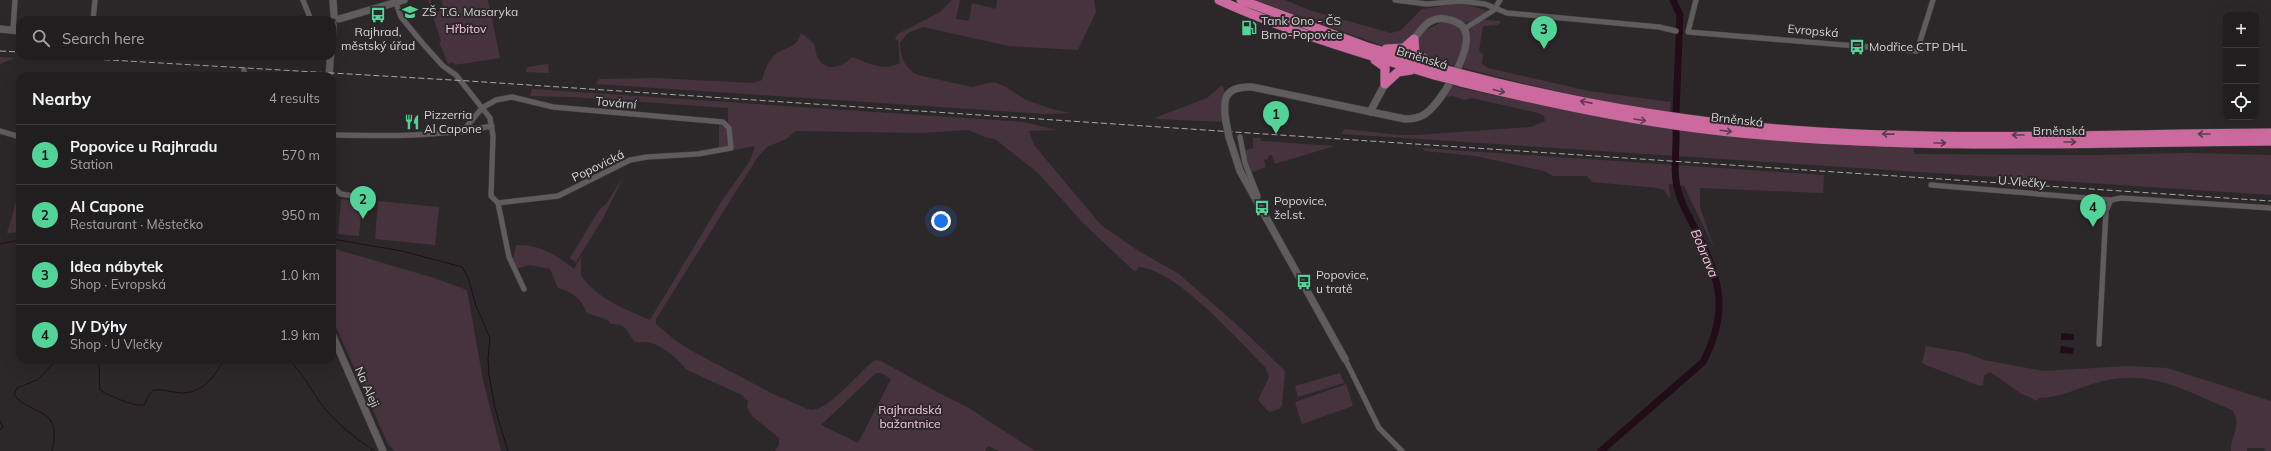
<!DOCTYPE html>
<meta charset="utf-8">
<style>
:root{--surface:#211e20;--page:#292729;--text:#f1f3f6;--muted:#a2a2a5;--line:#3e3c3e;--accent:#52d397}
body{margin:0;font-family:Mulish,sans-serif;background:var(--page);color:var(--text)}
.controls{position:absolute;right:12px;top:12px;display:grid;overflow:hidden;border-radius:8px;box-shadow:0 4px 16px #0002}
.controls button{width:36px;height:36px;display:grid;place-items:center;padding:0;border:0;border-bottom:1px solid var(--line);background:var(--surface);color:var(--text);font:20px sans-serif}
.you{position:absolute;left:941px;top:221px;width:14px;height:14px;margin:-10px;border:3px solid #fff;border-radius:50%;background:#1a73e8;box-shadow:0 0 0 6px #1a73e833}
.badge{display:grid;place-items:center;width:26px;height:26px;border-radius:50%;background:var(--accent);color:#111;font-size:13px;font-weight:700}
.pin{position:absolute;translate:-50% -33px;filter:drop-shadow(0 1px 2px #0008)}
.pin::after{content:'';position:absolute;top:21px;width:14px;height:12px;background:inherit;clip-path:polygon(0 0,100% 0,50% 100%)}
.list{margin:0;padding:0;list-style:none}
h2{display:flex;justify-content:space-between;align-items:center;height:52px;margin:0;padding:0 16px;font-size:17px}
h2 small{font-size:13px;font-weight:400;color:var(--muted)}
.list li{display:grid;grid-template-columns:26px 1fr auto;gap:12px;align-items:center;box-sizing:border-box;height:60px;padding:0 16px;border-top:1px solid var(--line)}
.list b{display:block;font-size:15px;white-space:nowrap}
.list p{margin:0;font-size:13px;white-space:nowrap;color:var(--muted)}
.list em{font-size:13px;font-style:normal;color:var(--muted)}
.icon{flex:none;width:22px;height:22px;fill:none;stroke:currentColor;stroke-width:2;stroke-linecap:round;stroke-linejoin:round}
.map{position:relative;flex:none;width:2271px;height:451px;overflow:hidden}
.search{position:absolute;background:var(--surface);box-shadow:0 4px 16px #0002;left:16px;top:16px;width:320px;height:44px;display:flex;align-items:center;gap:10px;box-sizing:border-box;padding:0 14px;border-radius:12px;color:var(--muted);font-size:15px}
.panel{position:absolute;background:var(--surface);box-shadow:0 4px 16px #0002;left:16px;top:72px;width:320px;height:292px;border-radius:12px}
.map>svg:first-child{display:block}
</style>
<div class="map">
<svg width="2271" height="451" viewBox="0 0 2271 451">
<rect width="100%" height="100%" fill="#2c282a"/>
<path fill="#47333d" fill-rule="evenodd" d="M428 0H431V3L438 12 443 7 442 0H488L500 58 454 65 453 62 448 64 439 42H441Z
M952 0H960L956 19 969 21 972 3 996 9 997 0H1094L1096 12 1078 50 1008 46 923 27 908 33 900 43C900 57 905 69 918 75L972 87 994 82 1006 87 1026 100 1052 109 1070 113 1045 114 596 84 599 79 655 78 753 83 762 80C765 70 770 55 781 51 792 45 796 47 801 33 804 36 810 39 813 43 816 46 815 53 818 58 827 73 842 67 852 57 869 63 882 72 900 63L898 41 895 39 898 34 940 12Z
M1255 0H1285L1312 11 1391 33 1401 30 1422 9 1462 3 1488 11C1466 27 1465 24 1439 17L1408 43 1386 47Z
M1483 20 1501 21 1498 25 1483 26 1479 51 1483 54 1482 64 1488 68 1589 91 1671 102 1670 112C1599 102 1529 85 1460 67L1470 28Z
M1442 22C1471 27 1465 46 1456 66L1425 58 1418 53 1417 40 1424 31Z
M0 57 15 58 0 64Z
M548 64 549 73 526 72 527 67Z
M1222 85 1225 92 1222 104 1225 122 1156 119 1157 117 1207 98Z
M1453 86C1476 92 1501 96 1524 101 1653 130 1782 145 1914 148V154L2096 155 2188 153 2271 155V195L1342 134 1344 129 1399 135H1417L1531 127 1545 121 1544 116 1538 113 1472 98 1464 100 1453 96 1445 97Z
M532 89 1024 122 1056 130 1029 131 1034 145 1101 225 1137 250 1179 274 1244 331 1285 371 1282 405 1279 409 1269 412 1258 400 1269 377 1265 367C1238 340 1177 270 1139 267L1135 272 1083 223 1038 173 995 139 988 138 968 130 921 133 796 131 786 139 767 147 757 158 656 319V324L675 340 692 351 773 394 810 410C830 411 859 371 875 360L881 361 935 391 969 408 1035 451H999L988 446 985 451H775L779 445V438L752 416 747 407 748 401 742 395 687 370C678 359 662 345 648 342 644 342 639 343 635 342 627 333 627 323 611 324L608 320 587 313C581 298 572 292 558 288L550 269 530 265 515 269 513 259 516 245C540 244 556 255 574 269L581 257V275C595 298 627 310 650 320L721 202 750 161 755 146 719 153V124H728V108L571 97 530 96ZM876 373H881L891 379 858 443 821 425Z
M1253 138H1260L1261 141 1334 146 1275 164 1272 155 1268 156V159L1264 160 1266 167 1250 173 1242 151 1253 148Z
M1422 148 1824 175 1823 193 1700 188V207L1714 248 1684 186 1669 184 1670 199 1664 190 1658 188 1592 182 1587 176H1553L1544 171 1475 156 1425 151Z
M624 176 602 220 576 262 570 258 599 210 606 204Z
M20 189V232L7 233Z
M341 199 362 201 359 236 338 234Z
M378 201 439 207 435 245 375 239Z
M332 248 434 278 467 290 483 380 501 451H395L388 444 332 318Z
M1926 346 1966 353 1984 360 2044 371 2128 366 2167 368 2271 401V451H2266L2264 448H2247V451H2231C2230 437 2243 423 2232 410 2188 392 2153 369 2103 381 2081 386 2062 398 2038 398V401L2020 393 1990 372 1984 375 1983 385 1980 386 1926 365 1922 363Z
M1340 373 1344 383 1298 397 1295 386Z
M1346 384 1353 406 1302 424 1295 402Z"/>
<path fill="#210c18" d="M2061 333 2074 334V340H2061Z
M2061 346 2074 348 2073 354 2060 353Z"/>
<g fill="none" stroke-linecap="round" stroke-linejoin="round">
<path stroke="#210c18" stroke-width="1" d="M332 220 334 201
M332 239 402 251 462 267 468 277 476 306 490 338 488 358 489 375 495 408 508 451
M0 244 20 240
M95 360 98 361C101 371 98 380 100 390 108 396 136 407 144 405 147 400 149 391 155 390 162 389 172 392 180 393 202 394 214 377 224 360
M289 360C305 375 312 393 325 409 339 425 357 440 375 451
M0 421 3 427 0 430
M52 451C63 405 32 417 14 395L17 388 37 380 57 360"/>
<path stroke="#210c18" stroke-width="7" d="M1673 0 1680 15 1676 112
M1601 451 1703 362C1728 314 1722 282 1698 235 1692 221 1683 208 1679 194 1672 174 1677 151 1676 130"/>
<defs>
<path id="street" d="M303 0 311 20
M1395 0 1427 4 1461 1 1485 4 1507 13 1659 27 1676 31
M1696 0 1688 32 1917 51 1933 0
M396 3 401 17 424 45 443 66 456 75 490 118 493 136 491 196 498 203 509 257 524 289
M93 20 95 0
M1464 29 1494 10 1500 0
M13 30 15 0
M244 76V70
M256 76H260
M0 131 20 137
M462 132 482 108 496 100 512 97 553 107 723 122 729 128 731 148 698 154 647 157 630 160 558 196 498 203
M332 135C389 136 436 137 492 126
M1240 137 1245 163 1258 196 1256 201
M1931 185 2111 200 2121 198 2271 208
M332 186 341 194 360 197
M2099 344 2106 211 2111 200
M1345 359 1379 428 1402 451"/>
<path id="secondary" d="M333 0 334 15
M339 19 404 0
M0 29 20 31
M329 76 333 25
M1370 112 1385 84
M1226 122C1222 98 1225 86 1252 87L1405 119C1412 119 1419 118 1425 114 1441 103 1470 54 1466 34 1464 21 1442 15 1431 21 1423 25 1419 33 1414 39
M1229 137 1240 171 1345 359
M332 334 383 451"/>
<path id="highway" d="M1219 0C1289 32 1364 54 1438 76
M1241 0 1367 47 1443 69
M1414 39 1415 52 1427 61
M1386 49 1404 48 1414 39
M1375 60 1385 67V84
M1466 75C1581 105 1700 125 1819 132 1969 141 2121 134 2271 133
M1461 82C1561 106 1661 127 1763 135 1932 150 2102 142 2271 141
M1385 84 1398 72 1411 70"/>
</defs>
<use href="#street" stroke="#464344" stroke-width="6"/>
<use href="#secondary" stroke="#464344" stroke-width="8"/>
<use href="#highway" stroke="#464344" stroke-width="10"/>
<use href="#street" stroke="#605b5d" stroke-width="5"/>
<use href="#secondary" stroke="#605b5d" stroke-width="7"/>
<use href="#highway" stroke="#cc6aa0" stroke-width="9"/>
<path stroke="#aba8a9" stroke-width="1" stroke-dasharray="6 3" stroke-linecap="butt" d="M0 51 20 52
M41 56 469 81 2271 201"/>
<defs>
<path id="secondary-bridge" d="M1226 122 1229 137"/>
<path id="highway-bridge" d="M1443 69 1466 75
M1438 76 1461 82"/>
</defs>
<use href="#secondary-bridge" stroke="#464344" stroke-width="8" stroke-linecap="butt"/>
<use href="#highway-bridge" stroke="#464344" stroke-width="10" stroke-linecap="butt"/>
<use href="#secondary-bridge" stroke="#605b5d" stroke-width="7"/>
<use href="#highway-bridge" stroke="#cc6aa0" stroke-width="9"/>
</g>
<defs><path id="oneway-shaft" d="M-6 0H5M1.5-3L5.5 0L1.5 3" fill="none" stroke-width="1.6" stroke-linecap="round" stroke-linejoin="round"/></defs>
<g stroke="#5c3c4d">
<use href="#oneway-shaft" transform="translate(1499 91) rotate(14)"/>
<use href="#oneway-shaft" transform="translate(1586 102) rotate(-169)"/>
<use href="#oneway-shaft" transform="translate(1640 120) rotate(9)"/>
<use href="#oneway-shaft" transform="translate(1726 131) rotate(7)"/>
<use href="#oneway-shaft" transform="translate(1888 134) rotate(-179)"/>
<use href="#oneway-shaft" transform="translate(2204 134) rotate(180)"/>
<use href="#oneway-shaft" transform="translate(2018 135) rotate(180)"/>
<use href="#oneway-shaft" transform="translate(2070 142)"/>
<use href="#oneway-shaft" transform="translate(1940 143)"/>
</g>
<defs>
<symbol id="school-bare" viewBox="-9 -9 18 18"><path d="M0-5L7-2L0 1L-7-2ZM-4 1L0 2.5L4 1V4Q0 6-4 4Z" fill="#52d397" stroke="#2c282a" stroke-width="2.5" paint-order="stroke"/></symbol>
<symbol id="bus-bare" viewBox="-9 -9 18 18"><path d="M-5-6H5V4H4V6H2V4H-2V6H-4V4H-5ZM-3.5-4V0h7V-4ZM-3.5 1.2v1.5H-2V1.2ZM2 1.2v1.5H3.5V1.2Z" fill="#52d397" stroke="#2c282a" stroke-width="2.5" paint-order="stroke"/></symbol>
<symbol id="fuel-bare" viewBox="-9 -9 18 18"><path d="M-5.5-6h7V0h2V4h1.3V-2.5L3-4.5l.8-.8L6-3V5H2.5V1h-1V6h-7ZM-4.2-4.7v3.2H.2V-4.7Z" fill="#52d397" stroke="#2c282a" stroke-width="2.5" paint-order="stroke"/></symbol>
<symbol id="restaurant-bare" viewBox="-9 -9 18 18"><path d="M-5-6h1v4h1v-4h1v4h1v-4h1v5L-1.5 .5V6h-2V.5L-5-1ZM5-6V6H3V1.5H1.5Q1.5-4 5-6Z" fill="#52d397" stroke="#2c282a" stroke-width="2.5" paint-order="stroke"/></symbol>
</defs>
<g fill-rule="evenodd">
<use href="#school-bare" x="399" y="1" width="22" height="22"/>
<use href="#bus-bare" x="367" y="4" width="22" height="22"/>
<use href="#fuel-bare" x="1238" y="17" width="22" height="22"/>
<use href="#bus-bare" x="1846" y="36" width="22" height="22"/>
<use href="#restaurant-bare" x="401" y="111" width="22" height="22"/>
<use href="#bus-bare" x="1251" y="197" width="22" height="22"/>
<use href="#bus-bare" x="1293" y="271" width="22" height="22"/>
</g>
<g text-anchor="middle" stroke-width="4" stroke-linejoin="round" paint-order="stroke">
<g font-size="12" fill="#d5d3d4" stroke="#2c282a" text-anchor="start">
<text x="422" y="16">ZŠ T.G. Masaryka</text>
<text x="1261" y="25">Tank Ono - ČS<tspan x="1261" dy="14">Brno-Popovice</tspan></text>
<text x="378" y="36" text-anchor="middle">Rajhrad,<tspan x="378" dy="14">městský úřad</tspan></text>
<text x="1869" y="51">Modřice CTP DHL</text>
<text x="424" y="119">Pizzerria<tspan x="424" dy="14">Al Capone</tspan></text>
<text x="1274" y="205">Popovice,<tspan x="1274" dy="14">žel.st.</tspan></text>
<text x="1316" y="279">Popovice,<tspan x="1316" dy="14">u tratě</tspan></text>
</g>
<g font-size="12" fill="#fac4de" stroke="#2c282a">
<text x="466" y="33">Hřbitov</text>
<text x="910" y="414">Rajhradská<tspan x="910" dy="14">bažantnice</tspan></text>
</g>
<g font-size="12" fill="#d5d3d4" stroke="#2c282a">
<text transform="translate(1813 31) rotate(5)" y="4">Evropská</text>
<text transform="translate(1422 58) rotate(17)" y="4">Brněnská</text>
<text transform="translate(616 103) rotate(5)" y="4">Tovární</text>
<text transform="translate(1737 120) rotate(6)" y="4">Brněnská</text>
<text x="2059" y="135">Brněnská</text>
<text transform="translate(598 166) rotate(-26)" y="4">Popovická</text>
<text transform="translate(2022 182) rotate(4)" y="4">U Vlečky</text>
<text transform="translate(367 387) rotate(66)" y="4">Na Aleji</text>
</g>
<g font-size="13" font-style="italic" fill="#f4bfd9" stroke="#2c282a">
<text transform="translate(1705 253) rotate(67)" y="5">Bobrava</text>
</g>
</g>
</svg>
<div class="controls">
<button>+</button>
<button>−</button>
<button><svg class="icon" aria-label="locate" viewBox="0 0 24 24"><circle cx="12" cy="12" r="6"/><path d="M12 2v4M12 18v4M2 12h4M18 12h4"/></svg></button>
</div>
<div class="you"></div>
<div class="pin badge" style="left:1276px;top:134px">1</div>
<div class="pin badge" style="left:363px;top:219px">2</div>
<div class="pin badge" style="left:1544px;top:49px">3</div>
<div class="pin badge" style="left:2093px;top:227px">4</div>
<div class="search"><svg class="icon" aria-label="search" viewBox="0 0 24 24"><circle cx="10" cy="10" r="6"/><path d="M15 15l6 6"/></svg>Search here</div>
<section class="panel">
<h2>Nearby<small>4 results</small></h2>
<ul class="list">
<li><span class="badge">1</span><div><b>Popovice u Rajhradu</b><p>Station</p></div><em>570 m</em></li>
<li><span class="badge">2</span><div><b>Al Capone</b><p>Restaurant · Městečko</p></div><em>950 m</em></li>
<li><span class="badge">3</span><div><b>Idea nábytek</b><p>Shop · Evropská</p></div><em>1.0 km</em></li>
<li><span class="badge">4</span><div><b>JV Dýhy</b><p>Shop · U Vlečky</p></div><em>1.9 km</em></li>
</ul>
</section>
</div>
